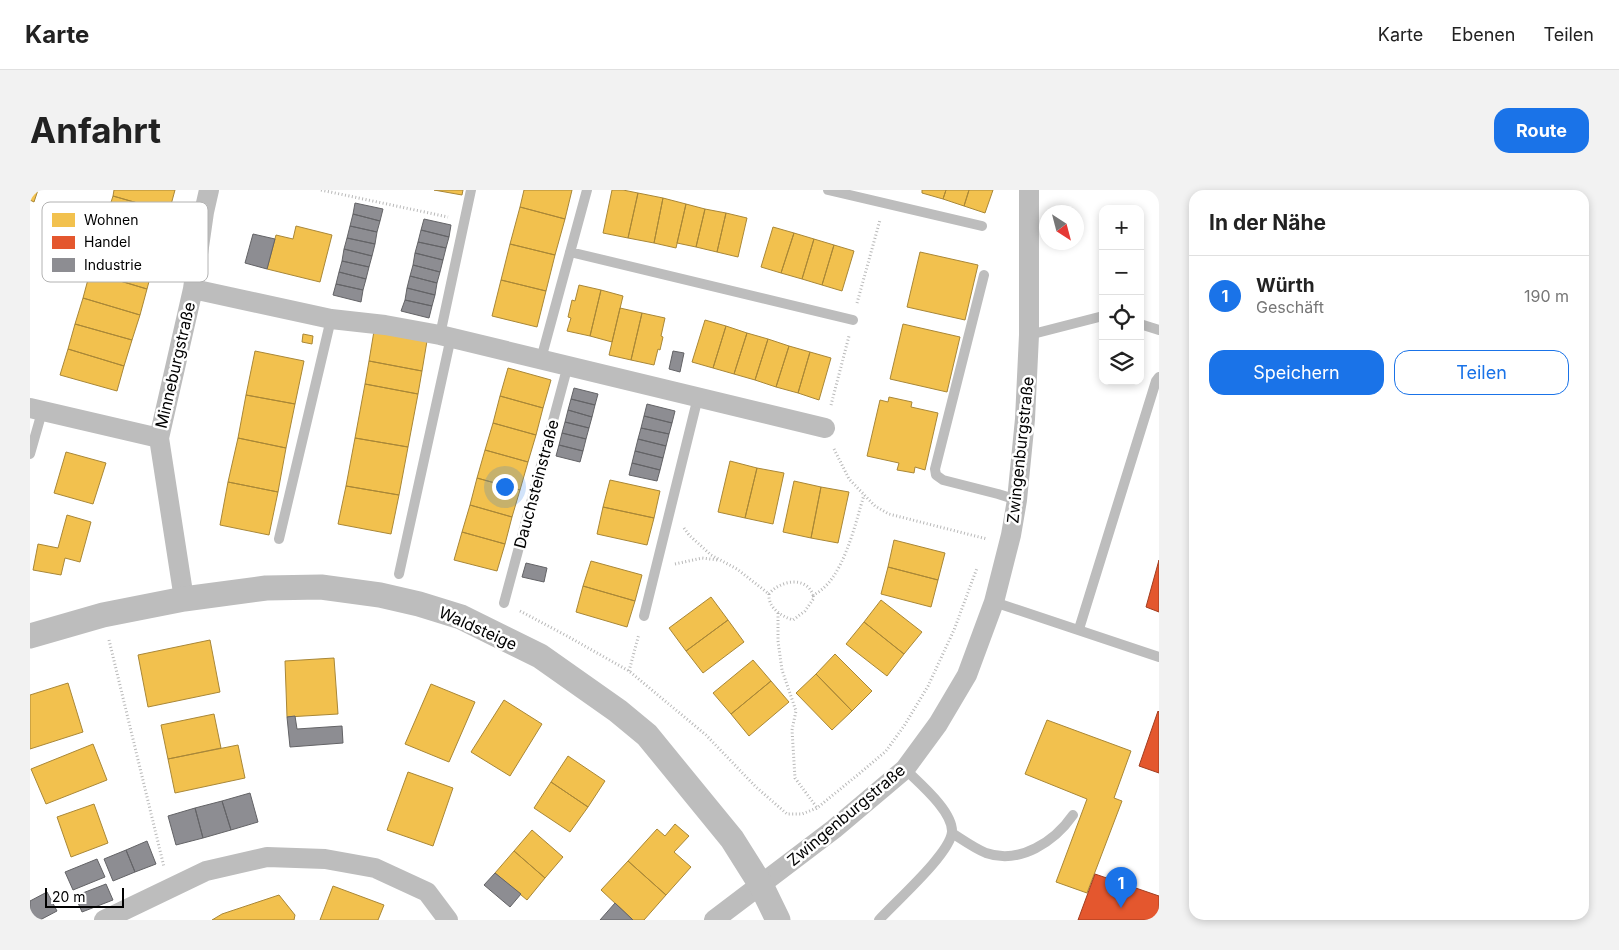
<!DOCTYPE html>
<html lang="de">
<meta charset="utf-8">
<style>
:root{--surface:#fff;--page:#f2f2f2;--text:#222;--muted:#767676;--line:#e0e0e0;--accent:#1a73e8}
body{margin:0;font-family:Inter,sans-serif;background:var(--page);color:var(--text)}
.controls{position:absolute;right:15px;top:15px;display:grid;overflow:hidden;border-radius:10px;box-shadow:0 2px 8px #0003}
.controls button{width:45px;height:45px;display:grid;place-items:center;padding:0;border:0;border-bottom:1px solid var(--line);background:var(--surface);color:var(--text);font:25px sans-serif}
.compass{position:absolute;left:1009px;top:15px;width:45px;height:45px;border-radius:50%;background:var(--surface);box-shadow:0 2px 8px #0003;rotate:144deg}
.scale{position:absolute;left:15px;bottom:12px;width:79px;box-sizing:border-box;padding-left:5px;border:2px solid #000;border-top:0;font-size:14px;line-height:18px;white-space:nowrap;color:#000;-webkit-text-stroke:4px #fff;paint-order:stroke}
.you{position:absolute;left:474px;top:296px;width:18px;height:18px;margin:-12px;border:4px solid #fff;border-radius:50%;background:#1a73e8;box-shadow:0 0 0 8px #1a73e833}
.badge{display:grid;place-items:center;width:32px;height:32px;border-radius:50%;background:var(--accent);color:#fff;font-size:16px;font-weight:700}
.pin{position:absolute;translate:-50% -41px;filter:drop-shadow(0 1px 2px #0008)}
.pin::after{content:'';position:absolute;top:26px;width:18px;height:15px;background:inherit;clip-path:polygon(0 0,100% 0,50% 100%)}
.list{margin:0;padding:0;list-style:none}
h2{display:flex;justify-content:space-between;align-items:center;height:65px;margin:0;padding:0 20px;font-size:21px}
h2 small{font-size:16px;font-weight:400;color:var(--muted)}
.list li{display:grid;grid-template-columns:32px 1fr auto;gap:15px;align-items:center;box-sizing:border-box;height:80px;padding:0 20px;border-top:1px solid var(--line)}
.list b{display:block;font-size:19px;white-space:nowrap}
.list p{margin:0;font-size:16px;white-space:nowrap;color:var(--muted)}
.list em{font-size:16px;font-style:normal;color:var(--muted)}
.actions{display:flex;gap:10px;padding:15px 20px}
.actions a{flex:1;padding:11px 0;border:1px solid var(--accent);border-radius:15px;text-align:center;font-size:18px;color:var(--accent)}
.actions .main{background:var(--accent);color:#fff}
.icon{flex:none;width:28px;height:28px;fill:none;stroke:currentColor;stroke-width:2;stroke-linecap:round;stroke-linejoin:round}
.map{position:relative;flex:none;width:1129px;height:730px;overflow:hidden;border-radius:15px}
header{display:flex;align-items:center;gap:30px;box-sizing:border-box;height:70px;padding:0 25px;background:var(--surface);border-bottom:1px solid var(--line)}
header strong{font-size:24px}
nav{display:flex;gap:28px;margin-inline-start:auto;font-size:18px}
.intro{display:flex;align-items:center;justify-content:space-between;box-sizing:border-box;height:120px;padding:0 30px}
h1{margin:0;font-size:35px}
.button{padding:12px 22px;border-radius:15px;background:var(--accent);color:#fff;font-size:18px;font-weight:700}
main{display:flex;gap:30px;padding:0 30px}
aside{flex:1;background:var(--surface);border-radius:15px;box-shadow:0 2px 8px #0003}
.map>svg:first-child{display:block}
</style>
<header>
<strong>Karte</strong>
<nav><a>Karte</a><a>Ebenen</a><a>Teilen</a></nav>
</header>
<div class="intro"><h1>Anfahrt</h1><a class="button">Route</a></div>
<main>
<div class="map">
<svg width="1129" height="730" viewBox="0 0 1129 730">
<rect width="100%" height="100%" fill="#fff"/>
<path fill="#f2c14e" stroke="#a98737" d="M0 0H8L4 12 0 10Z
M84 0H145L139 22 83 6Z
M404 0H433L432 5Z
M494 0H542L535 29 490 17Z
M582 0H593L608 3 598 48 573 43Z
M892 0H916L913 9 892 3Z
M916 0H939L934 16 913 9Z
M939 0H963L955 23 934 16Z
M608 3 633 8 624 53 598 48Z
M83 6 139 22 132 47 75 31Z
M633 8 656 14 646 58 624 53Z
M656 14 675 19 666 57 647 53Z
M490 17 535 29 525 65 480 54Z
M675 19 696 23 687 62 666 57Z
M696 23 717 28 708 67 687 62Z
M266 36 302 45 290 92 237 79 246 45 263 49Z
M743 37 764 43 751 83 731 77Z
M764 43 784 49 772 89 751 83Z
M784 49 804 55 792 95 772 89Z
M480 54 525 65 516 101 471 90Z
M804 55 824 61 812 101 792 95Z
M68 57 124 73 117 99 60 82Z
M890 62 948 75 935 130 877 117Z
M60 82 117 99 110 125 53 108Z
M471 90 516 101 507 137 462 126Z
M549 95 571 100 560 146 537 141 541 128 538 127 542 110 545 111Z
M571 100 593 106 582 152 560 146Z
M53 108 110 125 102 150 45 134Z
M590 118 612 123 601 170 579 165Z
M612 123 635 128 631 146 633 147 630 160 628 159 624 175 601 170Z
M675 130 696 136 683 178 662 172Z
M45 134 102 150 94 176 38 159Z
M873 134 930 147 917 202 860 189Z
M696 136 717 143 704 184 683 178Z
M344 141 397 151 392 181 339 171Z
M717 143 738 149 725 190 704 184Z
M273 144 283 146 282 154 272 152Z
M738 149 759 156 746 197 725 190Z
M759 156 780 162 768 203 746 197Z
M38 159 94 176 87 201 30 185Z
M225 161 274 171 265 214 216 205Z
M780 162 801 168 789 210 768 203Z
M339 171 392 181 388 204 335 194Z
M478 178 521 190 513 218 470 206Z
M335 194 388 204 378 257 325 248Z
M216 205 265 214 256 258 208 248Z
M470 206 513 218 506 245 463 233Z
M859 207 882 212 881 217 908 223 895 280 885 277 884 283 873 281 867 280 869 273 837 266 850 210 858 212Z
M463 233 506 245 498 272 455 260Z
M208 248 256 258 248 302 198 292Z
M325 248 378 257 369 305 316 296Z
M455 260 498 272 490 300 447 288Z
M36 262 76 273 63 314 24 303Z
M700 271 727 278 715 328 688 322Z
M727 278 754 283 743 334 715 328Z
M447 288 490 300 482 327 440 315Z
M580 290 630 301 624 328 573 317Z
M764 291 791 297 781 348 753 342Z
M198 292 248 302 239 345 190 335Z
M316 296 369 305 361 344 308 334Z
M791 297 819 302 808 353 781 348Z
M440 315 482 327 475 354 432 342Z
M573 317 624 328 617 355 567 344Z
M37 325 61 332 50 372 35 368 31 385 3 380 8 354 28 358Z
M432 342 475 354 467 381 424 370Z
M864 350 915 363 908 390 858 377Z
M561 371 612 385 605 411 553 396Z
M858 377 908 390 901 417 851 404Z
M553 396 605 411 597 437 546 422Z
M681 407 698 430 656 461 639 438Z
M851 410 892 442 874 464 834 432Z
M698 430 714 452 673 483 656 461Z
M834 432 874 464 857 486 816 454Z
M180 450 190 502 118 517 108 465Z
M805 464 842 501 822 521 786 484Z
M304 468 308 524 257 527 255 471Z
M723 470 741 491 701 524 683 503Z
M786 484 822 521 802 540 766 503Z
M741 491 759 512 719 546 701 524Z
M38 493 53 542 0 559V505Z
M401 494 445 512 419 572 375 554Z
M474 510 512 534 480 586 441 562Z
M184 524 191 558 138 569 131 535Z
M1017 530 1101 561 1084 608 1092 611 1057 703 1026 692 1057 609 995 584Z
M63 554 77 590 16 614 1 579Z
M208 555 215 588 145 603 138 569Z
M538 566 575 591 558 617 521 592Z
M378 582 423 598 403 656 357 640Z
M521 592 558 617 540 642 504 618Z
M64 614 78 653 41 667 27 627Z
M645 634 659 646 644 662 661 677 636 705 598 671 627 639 635 646Z
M502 640 533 667 515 688 484 661Z
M484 661 515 688 497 710 465 683Z
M598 671 636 705 614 730H603L571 700Z
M303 696 354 715 348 730H290Z
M249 705 265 725 264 730H182L192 724Z"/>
<path fill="#e4572e" stroke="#a03d20" d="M1129 370V422L1116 417Z
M1128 521 1129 522V583L1109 576Z
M1065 684 1129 706V730H1048Z"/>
<path fill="#8d8d92" stroke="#636366" d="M325 13 353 19 350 31 323 24Z
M323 24 350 31 347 42 320 36Z
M394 29 421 35 419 47 391 40Z
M320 36 347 42 345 54 317 48Z
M391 40 419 47 416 58 388 52Z
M223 44 245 49 237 79 215 73Z
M317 48 345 54 342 66 314 59Z
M388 52 416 58 413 70 385 63Z
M314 59 342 66 339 77 312 71Z
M385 63 413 70 410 82 383 75Z
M312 71 339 77 336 89 309 82Z
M383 75 410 82 407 93 380 86Z
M309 82 336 89 333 100 306 94Z
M380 86 407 93 405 105 377 98Z
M306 94 333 100 331 112 303 105Z
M377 98 405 105 402 116 375 110Z
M375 110 402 116 399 128 371 121Z
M643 161 654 163 650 182 639 179Z
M544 198 568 204 565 215 541 209Z
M541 209 565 215 562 227 538 220Z
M617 214 645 221 642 233 614 226Z
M538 220 562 227 559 238 535 232Z
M614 226 642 233 639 244 611 238Z
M535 232 559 238 556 249 532 243Z
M611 238 639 244 636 256 608 249Z
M532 243 556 249 553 261 529 255Z
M608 249 636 256 633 268 605 261Z
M529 255 553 261 550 272 526 266Z
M605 261 633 268 630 280 602 273Z
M602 273 630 280 627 291 599 285Z
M496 373 517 378 514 392 492 387Z
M265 526 267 539 312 536 313 553 260 557 257 527Z
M220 603 228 632 201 640 192 611Z
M192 611 201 640 173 648 165 618Z
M165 618 173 648 146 655 138 626Z
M117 651 126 674 105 682 96 660Z
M96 660 105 682 83 691 74 669Z
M67 669 75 687 43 700 35 682Z
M465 683 491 704 480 717 454 695Z
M76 694 83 710 52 722 45 706Z
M17 702 27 721 10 730H0V711Z
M585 713 603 730H570Z"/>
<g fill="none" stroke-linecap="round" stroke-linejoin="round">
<path stroke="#b8b8b8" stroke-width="3" stroke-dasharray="1 2.5" stroke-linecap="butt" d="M291 0 418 27
M827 113 850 30
M801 215 819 146
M804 259 819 289 845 316 859 324 957 349
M654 338 659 345 681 365 707 379 739 404C749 391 776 385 783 405 813 392 825 334 834 305
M645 374 672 368 688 370
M739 404C738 418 751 426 763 430L775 421 784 408 783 405
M490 421 537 446 599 481 676 545 726 597 757 624H772L787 618 830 583 856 561 874 536 898 496 924 440 947 378
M748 423V451L752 480 766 521 762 540 765 588 788 619
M79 450 134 677
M599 481 609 444"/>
<path stroke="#bdbdbd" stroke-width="10" d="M798 0 952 36
M540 62 823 130
M954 85 905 279 906 285 913 290 968 304 987 310
M1110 134 1129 140
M410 145 441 0
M999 145 1073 126
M511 169 557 0
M0 264 12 222
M249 349 301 129
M369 384 421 147
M964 412 1129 467
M474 413 538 175
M614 426 668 207
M1049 439 1126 191 1129 187
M922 643C933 650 944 658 956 663 990 675 1025 651 1043 625
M849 730C865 712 920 664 922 642 923 621 889 593 875 579"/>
<path stroke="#bdbdbd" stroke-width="20" d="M163 99 301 129 355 135 410 145 795 238
M0 218 129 248
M154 409 129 248 163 99 174 22 179 0
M74 730 176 681 237 667 295 669 345 678 397 702 418 730
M684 730 804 639 875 579 908 534 937 485 964 412 981 345 987 310 995 229 999 145V0"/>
<path stroke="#bdbdbd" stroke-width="25" d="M0 446 73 425 154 409 236 398 291 397 350 405 389 414 431 427 510 466 588 521 617 545 702 649 731 695 748 730"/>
</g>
<g text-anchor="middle" stroke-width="5" stroke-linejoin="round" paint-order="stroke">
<g font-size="16" fill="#000" stroke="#fff">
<text transform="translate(145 175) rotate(-77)" y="6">Minneburgstraße</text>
<text transform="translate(990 260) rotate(-84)" y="6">Zwingenburgstraße</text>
<text transform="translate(506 294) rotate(-75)" y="6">Dauchsteinstraße</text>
<text transform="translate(448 438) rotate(24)" y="6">Waldsteige</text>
<text transform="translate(816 625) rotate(-40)" y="6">Zwingenburgstraße</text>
</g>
</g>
<rect x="12" y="12" width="166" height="80" rx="8" fill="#fff" stroke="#b2b2b2" stroke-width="1"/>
<rect x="22" y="23" width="23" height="14" fill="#f2c14e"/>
<rect x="22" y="46" width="23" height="13" fill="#e4572e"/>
<rect x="22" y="68" width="23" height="14" fill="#8d8d92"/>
<g font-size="14" fill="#000">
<text x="54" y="35">Wohnen</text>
<text x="54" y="57">Handel</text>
<text x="54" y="80">Industrie</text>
</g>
</svg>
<div class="controls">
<button>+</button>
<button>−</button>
<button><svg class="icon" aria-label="locate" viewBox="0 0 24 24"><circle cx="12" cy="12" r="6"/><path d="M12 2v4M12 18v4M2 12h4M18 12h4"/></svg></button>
<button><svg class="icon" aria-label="layers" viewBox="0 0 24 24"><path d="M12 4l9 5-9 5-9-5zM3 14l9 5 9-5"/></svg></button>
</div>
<svg class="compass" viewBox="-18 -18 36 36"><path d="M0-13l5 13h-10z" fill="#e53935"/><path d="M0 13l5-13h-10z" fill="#767676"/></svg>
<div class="scale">20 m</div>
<div class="you"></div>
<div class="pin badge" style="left:1091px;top:718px">1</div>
</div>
<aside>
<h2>In der Nähe<small></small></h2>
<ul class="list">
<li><span class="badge">1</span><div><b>Würth</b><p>Geschäft</p></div><em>190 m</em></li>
</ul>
<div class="actions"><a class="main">Speichern</a><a>Teilen</a></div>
</aside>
</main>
